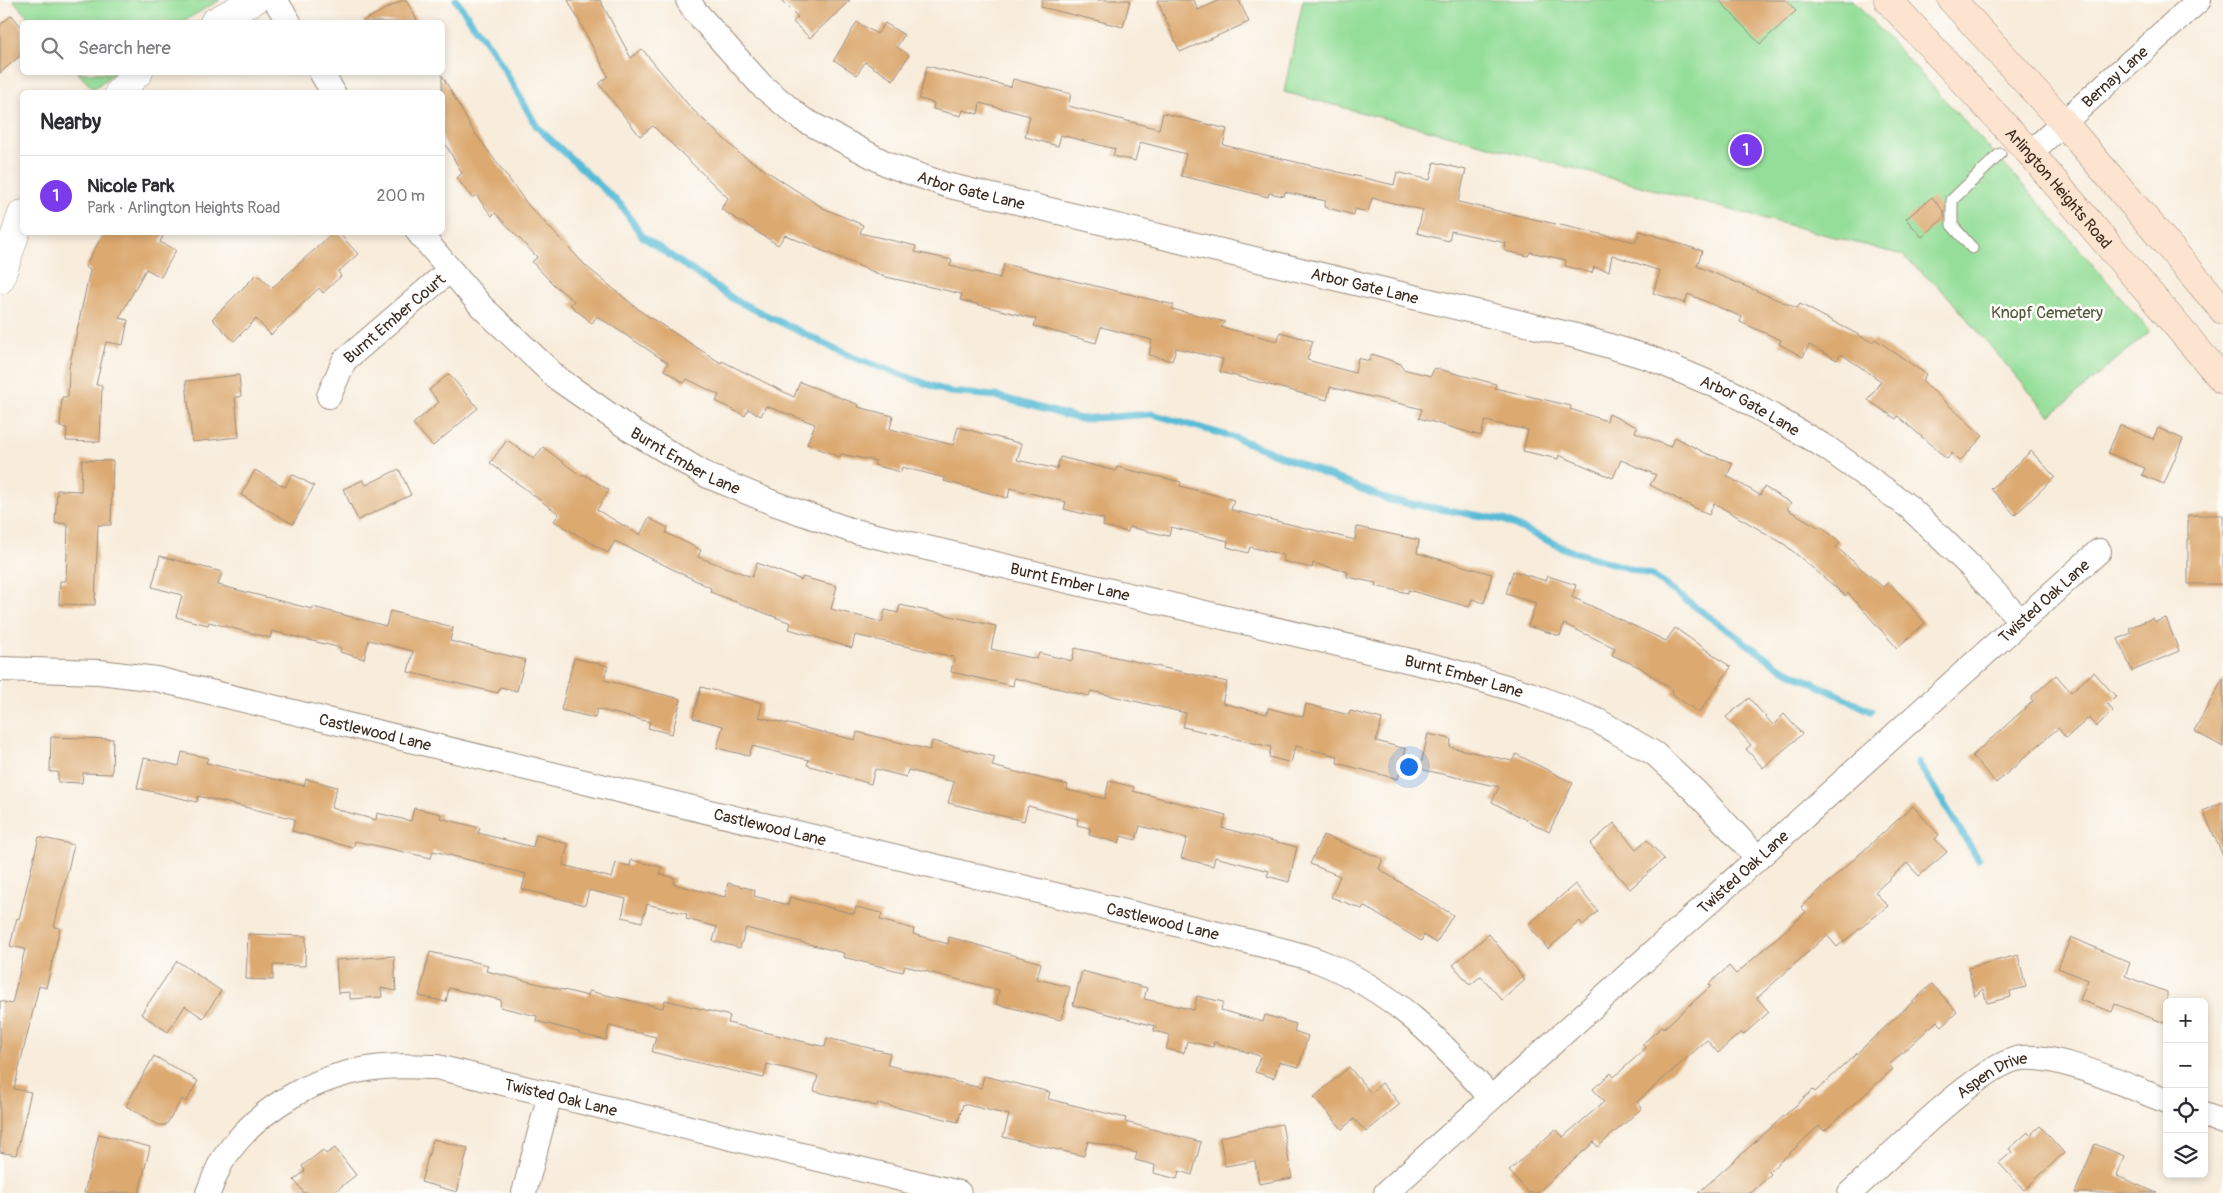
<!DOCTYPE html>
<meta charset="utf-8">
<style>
:root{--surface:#fff;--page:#f2f2f3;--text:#2b2b33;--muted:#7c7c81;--line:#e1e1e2;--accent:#7c3aed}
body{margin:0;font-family:Pangolin,sans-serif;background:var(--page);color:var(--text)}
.controls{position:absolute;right:15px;bottom:15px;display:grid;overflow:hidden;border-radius:8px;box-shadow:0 2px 8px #0003}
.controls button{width:45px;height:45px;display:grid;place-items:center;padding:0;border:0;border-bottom:1px solid var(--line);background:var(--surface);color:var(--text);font:25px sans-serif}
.you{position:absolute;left:1408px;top:766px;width:18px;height:18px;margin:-12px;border:4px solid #fff;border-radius:50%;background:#1a73e8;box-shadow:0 0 0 8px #1a73e833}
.badge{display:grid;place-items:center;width:32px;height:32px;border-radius:50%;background:var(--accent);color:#fff;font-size:16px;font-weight:700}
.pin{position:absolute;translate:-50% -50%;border:2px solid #fff;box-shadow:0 1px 5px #0006}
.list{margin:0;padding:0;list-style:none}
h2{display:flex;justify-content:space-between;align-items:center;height:65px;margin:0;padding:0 20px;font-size:21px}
h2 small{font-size:16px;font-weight:400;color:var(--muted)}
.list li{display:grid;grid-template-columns:32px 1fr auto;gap:15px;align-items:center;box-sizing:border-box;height:80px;padding:0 20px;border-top:1px solid var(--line)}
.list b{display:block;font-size:19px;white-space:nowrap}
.list p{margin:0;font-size:16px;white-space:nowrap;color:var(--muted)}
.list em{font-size:16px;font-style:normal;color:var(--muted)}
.icon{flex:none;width:28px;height:28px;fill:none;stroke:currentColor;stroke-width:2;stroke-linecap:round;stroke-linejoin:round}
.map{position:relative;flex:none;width:2223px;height:1193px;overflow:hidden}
.search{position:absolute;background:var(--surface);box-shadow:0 2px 8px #0003;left:20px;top:20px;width:425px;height:55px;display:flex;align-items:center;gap:12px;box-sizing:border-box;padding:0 18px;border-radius:8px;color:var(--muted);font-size:19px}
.panel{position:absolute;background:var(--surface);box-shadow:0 2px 8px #0003;left:20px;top:90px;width:425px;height:145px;border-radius:8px}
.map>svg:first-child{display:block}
</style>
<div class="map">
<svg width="2223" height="1193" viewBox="0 0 2223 1193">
<rect width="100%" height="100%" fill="#fdfcf7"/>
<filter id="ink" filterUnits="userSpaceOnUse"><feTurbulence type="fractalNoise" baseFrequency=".02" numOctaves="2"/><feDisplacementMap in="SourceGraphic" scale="10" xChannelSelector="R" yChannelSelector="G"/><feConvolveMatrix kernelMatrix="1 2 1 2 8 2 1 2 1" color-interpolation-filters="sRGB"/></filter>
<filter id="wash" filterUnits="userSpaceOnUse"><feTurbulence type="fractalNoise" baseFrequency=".0096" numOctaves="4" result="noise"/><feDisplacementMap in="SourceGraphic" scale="20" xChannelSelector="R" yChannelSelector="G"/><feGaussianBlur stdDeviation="1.12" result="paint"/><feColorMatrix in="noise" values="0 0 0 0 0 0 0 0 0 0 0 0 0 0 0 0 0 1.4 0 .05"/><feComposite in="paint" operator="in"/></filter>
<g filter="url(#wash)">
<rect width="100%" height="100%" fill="#f8ecdb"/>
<path fill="#94de99" stroke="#68845c" d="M13 0H220L182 22H33Z
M1303 0H1853L2044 208 2150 331 2050 416 1945 293 1902 255 1284 92Z
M78 73H114L93 89Z"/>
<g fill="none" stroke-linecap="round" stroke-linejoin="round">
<path stroke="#59bcd7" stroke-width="7" d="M456 0 499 60 537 127 620 204 642 236 735 300 852 357 949 392 996 396 1080 419 1152 414 1236 438 1389 500 1504 520 1568 550 1651 575 1778 666 1871 711
M1918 762 1978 859"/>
</g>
<g id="blocks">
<path fill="#dca970" d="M403 0H406L418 22H361Z
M568 0H600L631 58 642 49 691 108 739 153 823 208 863 225 860 233 916 246 915 252 952 260 950 266 1000 278 1004 264 1174 305 1172 309 1225 322 1221 327 1278 341 1280 332 1313 341 1307 360 1355 373 1358 358 1369 361 1372 354 1401 364 1403 369 1431 376 1434 368 1496 384 1495 388 1571 406 1570 409 1607 421 1609 414 1637 427 1635 432 1670 447 1675 437 1705 453 1733 463 1727 476 1760 495 1764 487 1791 503 1787 509 1820 528 1821 526 1840 542 1836 547 1883 587 1889 582 1925 623 1897 648 1848 593 1846 596 1784 544 1714 503 1709 515 1650 485 1656 475 1621 460 1613 478 1559 455 1558 459 1523 451 1528 430 1485 421 1481 436 1419 418 1422 409 1330 387 1327 400 1220 372 1223 359 1176 348 1172 361 1149 355 1152 340 1101 327 1096 343 1034 326 1036 319 960 300 962 294 886 277 785 235 778 245 721 209 728 198 653 126 640 136 599 84 608 76Z
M781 0H850L810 38 793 22 798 17Z
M1042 0H1130L1123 27 1041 7Z
M1157 0H1194L1198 10 1220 0H1239L1249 22 1180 52Z
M1719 0H1786L1796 11 1760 44Z
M12 15 22 28V54L0 73V25Z
M857 22 877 34 885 23 904 35 897 47 909 55 893 80 865 62 857 75 834 60Z
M927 66 1011 87 1013 79 1071 94 1068 106 1159 129 1163 113 1227 129 1223 145 1394 185 1397 172 1430 180 1434 162 1466 170 1458 202 1636 242 1640 231 1702 251 1697 266 1797 308 1800 304 1872 342 1875 339 1926 374 1922 381 1983 436 1960 461 1952 453 1947 459 1898 416 1896 419 1868 400 1881 381 1841 354 1837 360 1809 345 1803 357 1779 344 1781 340 1740 322 1742 317 1688 294 1685 303 1653 293 1660 271 1612 255 1609 271 1594 267 1592 273 1565 266 1566 260 1530 252 1528 256 1505 251 1506 243 1451 231 1449 241 1417 233 1423 210 1372 198 1368 212 1355 209 1354 215 1324 207 1326 201 1285 192 1284 196 1269 193 1268 197 1224 186 1181 176 1186 154 1140 142 1135 161 1113 156 1115 149 1061 135 1058 146 1025 137 1030 116 980 103 978 114 963 110 961 116 933 109 934 103 919 99Z
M442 75 472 129 528 205 587 267 643 313 721 363 722 361 794 397 800 382 859 405 858 407 893 416 890 429 953 445 958 427 1022 444 1017 460 1057 469 1060 457 1116 471 1117 467 1181 482 1180 486 1234 500 1231 510 1355 540 1357 527 1419 540 1417 553 1492 574 1484 603 1472 599 1469 607 1408 590V593L1375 586 1376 583 1347 577 1348 572 1313 563 1312 568 1283 561 1284 555 1250 547 1248 553 1227 547 1228 541 1171 527 1169 536 1129 527 1128 532 1103 526 1104 519 1064 509 1066 502 1010 488 1008 498 944 481 945 478 902 467 901 472 874 465 876 461 841 454 840 457 807 444 815 424 766 406 761 416 748 409 745 416 716 401 719 395 687 379 684 383 664 370 668 363 597 316 592 323 570 305 574 301 554 285 532 262 537 257 495 213 492 216 476 195 472 198 457 178 462 173 442 138Z
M1932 197 1944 212V218L1922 237 1906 219Z
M104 232H165L160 242 176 250 161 277 146 269 119 318 128 320 123 345 106 342 96 385H102L100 442 66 441 67 428 60 427 62 397H68L69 368 90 270 85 267Z
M334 232H338L358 254 338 272 341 276 323 293 319 288 271 335 256 319 234 341 212 319 257 274 272 288Z
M449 374 478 408 433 446 413 424 439 402 429 390Z
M239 375 241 397H235L239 437 192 442 186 381Z
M2120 425 2153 439 2158 428 2183 439 2164 484 2142 475 2145 468 2108 453Z
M507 440 534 459 543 447 581 476 583 474 609 490 597 510 640 535 649 518 668 528 666 533 701 550 698 557 752 577 757 563 802 580V577L837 586 831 609 882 622 885 610 898 613 900 605 996 626 991 649 1037 659 1039 653 1072 661 1075 648 1227 682 1222 703 1267 714 1268 708 1303 717 1306 704 1349 715 1350 711 1382 719 1376 741 1406 749 1398 779 1337 763 1338 756 1295 746 1291 763 1269 757 1271 747 1183 727 1186 713 1091 691 1089 696 1014 678 1013 686 951 672 954 657 855 635 852 648 789 629 791 623 710 592 711 588 615 541 608 553 554 521 559 514 490 463Z
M2031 451 2055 477 2015 515 1991 489Z
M82 460 113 461 111 525H98L95 605 59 604 60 581H66L68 524 55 523 57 490 81 491Z
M399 469 411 495 358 520 343 489 363 480 366 485Z
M255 470 285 487 292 474 314 486 293 524 241 495Z
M2188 515H2223V584H2188Z
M160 556 222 572 218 585 312 609 313 607 386 626 390 611 453 627 450 641 525 660 517 691 500 687 498 693 408 672 413 651 369 640 364 659 340 652 341 648 272 631 270 638 209 622 208 625 176 617 182 595 152 587Z
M1513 571 1546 581 1548 576 1576 585 1572 597 1666 641 1675 628 1731 667 1699 713 1671 693 1673 690 1639 667 1612 655 1615 648 1564 624 1560 636 1528 626 1536 603 1506 594Z
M2153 618 2155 622 2166 618 2179 651 2132 671 2118 639 2131 633 2129 628Z
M574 658 608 666 604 680 681 699 672 734 648 728 650 722 597 709 595 718 561 710Z
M2094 672 2116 697 2107 704 2113 711 2096 727 2089 718 2066 738 2058 728 1996 783 1972 756 2033 701 2030 698 2056 675 2071 692Z
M2223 678V747L2194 731Z
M701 687 762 703 759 717 855 740 857 732 930 750 932 741 995 757 992 766 1068 785 1067 790 1105 799 1109 781 1134 787 1133 791 1226 815 1222 828 1297 847 1289 882 1267 876 1269 871 1215 857 1213 866 1181 858 1187 838 1140 826 1136 840 1121 836 1119 843 1089 835 1090 828 1077 825 1078 819 1028 806 1024 821 948 803 954 782 908 770 906 777 875 769 871 784 807 765 809 760 752 746 749 756 717 748 723 726 693 718Z
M1749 698 1773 725 1784 714 1802 734 1763 768 1746 749 1751 745 1726 717Z
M1428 734 1451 739 1450 747 1512 761 1516 754 1573 783 1549 832 1492 802 1499 787 1420 769Z
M51 737 113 739 112 774 83 773 82 783 58 782V772H50Z
M182 752 208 758 206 763 304 786 306 779 337 787 331 808 376 820 377 813 411 821 414 808 441 814 440 818 480 828 478 833 533 847 536 835 568 844 563 865 612 878 616 863 630 866 631 860 662 867 660 874 675 878 673 884 725 897 728 883 755 890 754 896 788 905 790 897 854 914 856 907 882 913 880 920 914 929 913 934 948 944 949 937 1041 963 1037 979 1070 987 1061 1020 996 1004 999 990 905 966 903 972 843 957 844 953 746 928 740 948 713 941 717 927 686 919 687 914 647 904 642 922 622 917 626 899 589 890 585 905 522 889 526 874 433 851 431 858 355 841 353 848 292 831 295 819 198 796 197 802 137 788 144 758 179 766Z
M2223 802V856L2203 811Z
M1913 806 1939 835 1935 839 1947 852 1919 876 1907 863 1875 892 1888 906 1837 947 1827 935 1757 998 1769 1012 1743 1035 1741 1032 1718 1053 1707 1040 1637 1102 1642 1108 1598 1147 1594 1142 1537 1193H1529L1509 1171 1556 1129 1563 1137 1604 1102 1593 1089 1611 1073 1614 1077 1646 1048 1642 1044 1663 1026 1664 1028 1711 986 1709 984 1729 966 1736 974 1806 912 1801 907Z
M1614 823 1636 849 1647 840 1664 859 1630 889 1590 844Z
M1323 835 1383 859 1379 869 1453 915 1436 943 1424 935 1421 941 1364 906 1362 909 1331 897 1340 876 1310 864Z
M39 837 74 845 54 927 60 928 46 988 39 986 14 1089 31 1092 16 1155 0 1152V1001L12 1004 25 949 10 946 17 918 19 919Z
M1575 884 1598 911 1583 925 1580 921 1548 949 1528 925Z
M248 934 306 936 305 966 273 965V980L246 979Z
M1489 934 1525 980 1502 1000 1481 976 1470 985 1453 965Z
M2071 937 2130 963 2125 976 2167 992V1024L2115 1004 2112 1012 2080 1000 2088 980 2058 968Z
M430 952 488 965 486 971 588 996 589 991 663 1008 665 1000 730 1016 728 1023 825 1047 827 1038 890 1053 887 1065 981 1088 984 1076 1050 1092 1048 1099 1126 1118 1125 1122 1201 1142 1192 1175 1179 1171 1177 1179 1154 1173 1155 1165 1135 1160 1137 1153 1088 1141 1084 1156 1003 1137 1009 1115 963 1104 958 1122 878 1103 877 1106 814 1091 818 1076 767 1064 764 1078 652 1052 656 1037 609 1026 606 1040 579 1034V1032L536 1021 537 1016 500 1007 501 1000 449 988 446 1002 419 996Z
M2018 955 2026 987 2010 991 2011 997 1987 1003 1983 989 1975 996 1968 968Z
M394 956 396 991 381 988 382 997 350 999V992L338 993 336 960Z
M177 961 221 991 203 1018 185 1006 168 1032 141 1014Z
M1082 971 1147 988 1144 999 1194 1010 1197 996 1223 1002 1221 1010 1263 1022 1265 1015 1296 1024 1294 1031 1308 1036 1299 1067 1279 1062 1274 1078 1255 1072 1260 1056 1214 1042 1213 1047 1187 1041 1184 1053 1166 1049 1170 1035 1154 1031 1155 1026 1073 1005Z
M1932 984 1957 1012 1942 1026 1937 1021 1889 1065 1893 1069 1824 1131 1819 1126 1769 1172 1771 1174 1751 1193H1698L1813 1090 1815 1092Z
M154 1056 198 1081 186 1102 182 1099 166 1125H159L126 1106Z
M1349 1067 1371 1093 1382 1083 1400 1104 1366 1132 1354 1119 1342 1129 1314 1097Z
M1282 1124 1292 1178 1259 1184 1255 1161 1225 1166 1220 1137Z
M2040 1126 2064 1153 2024 1190 1999 1163 2012 1152 2009 1149 2028 1132 2030 1135Z
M99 1134 150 1147 139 1193H84Z
M433 1139 468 1148 457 1192 421 1182Z
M2095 1144 2124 1156 2117 1176 2157 1193H2075Z
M335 1148 356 1175 333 1193H304L294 1180 305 1171 302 1166 323 1150 326 1154Z"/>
</g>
</g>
<g filter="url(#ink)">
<use href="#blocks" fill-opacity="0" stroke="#9a8b7c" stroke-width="1"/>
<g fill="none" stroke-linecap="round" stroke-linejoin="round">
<defs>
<path id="service" d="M1972 248 1952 225V200L2000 154"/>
<g id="minor">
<path d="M275 0 289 22"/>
<path id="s1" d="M688 0 695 11 761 85 802 119 889 165 946 185 1576 336 1650 358 1733 393 1827 448 1909 507 1971 567 2021 621"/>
<path d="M321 72 333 92"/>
<path id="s2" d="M2030 153 2199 0"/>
<path id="s3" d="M418 232 482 307 557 378 631 430 708 476 776 504 850 530 1445 669 1530 694 1598 721 1655 754 1695 791 1758 858"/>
<path id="s4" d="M329 396 344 361 450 270"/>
<path id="s5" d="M0 669 100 672 156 679 1259 944C1280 950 1301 954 1321 962 1395 992 1440 1040 1491 1098"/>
<path d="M2204 1115 2223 1122"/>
<path id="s6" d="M208 1193C213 1182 217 1168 224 1158 260 1105 320 1073 383 1067 401 1065 419 1067 437 1067L959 1193"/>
<path d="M524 1193 550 1094"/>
<path id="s7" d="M1386 1193 2099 551"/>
<path id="s8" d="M1850 1193C1884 1163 1982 1061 2022 1058 2062 1054 2128 1087 2167 1101"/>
</g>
<path id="tertiary" d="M214 22 255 0
M119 92 139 72
M0 280 22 214"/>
<g id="secondary">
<path id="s9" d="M1888 0 2030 153 2223 380"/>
<path d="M1952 0 2063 122 2223 310"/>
</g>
</defs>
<use href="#service" stroke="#9a8b7c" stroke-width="13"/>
<use href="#minor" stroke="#9a8b7c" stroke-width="26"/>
<use href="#tertiary" stroke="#9a8b7c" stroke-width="29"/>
<use href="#secondary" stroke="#9a8b7c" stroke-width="29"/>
<use href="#service" stroke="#fff" stroke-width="11"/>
<use href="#minor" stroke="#fff" stroke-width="24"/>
<use href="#tertiary" stroke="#fff" stroke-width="28"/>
<use href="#secondary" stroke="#fde4d1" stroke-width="28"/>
</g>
</g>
<g text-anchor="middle" stroke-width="5" stroke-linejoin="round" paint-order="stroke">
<g font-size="16" fill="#3b2a1e" stroke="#fdfcf7">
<text dy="6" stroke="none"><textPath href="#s2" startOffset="114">Bernay Lane</textPath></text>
<text dy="6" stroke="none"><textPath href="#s9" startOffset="254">Arlington Heights Road</textPath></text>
<text dy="6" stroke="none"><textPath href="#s1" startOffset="350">Arbor Gate Lane</textPath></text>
<text dy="6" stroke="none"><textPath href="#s1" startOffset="755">Arbor Gate Lane</textPath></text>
<text dy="6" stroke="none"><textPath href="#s4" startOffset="104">Burnt Ember Court</textPath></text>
<text dy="6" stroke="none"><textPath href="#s1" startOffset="1160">Arbor Gate Lane</textPath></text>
<text dy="6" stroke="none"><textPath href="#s3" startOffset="355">Burnt Ember Lane</textPath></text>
<text dy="6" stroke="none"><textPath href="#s3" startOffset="760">Burnt Ember Lane</textPath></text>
<text dy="6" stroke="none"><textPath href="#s7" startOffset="885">Twisted Oak Lane</textPath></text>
<text dy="6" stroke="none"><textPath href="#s3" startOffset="1165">Burnt Ember Lane</textPath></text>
<text dy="6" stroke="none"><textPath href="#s5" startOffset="382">Castlewood Lane</textPath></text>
<text dy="6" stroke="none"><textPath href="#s5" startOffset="788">Castlewood Lane</textPath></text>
<text dy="6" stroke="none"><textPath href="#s7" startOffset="480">Twisted Oak Lane</textPath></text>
<text dy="6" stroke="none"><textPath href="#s5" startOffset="1192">Castlewood Lane</textPath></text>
<text dy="6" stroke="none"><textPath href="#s8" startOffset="186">Aspen Drive</textPath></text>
<text dy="6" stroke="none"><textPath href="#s6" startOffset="409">Twisted Oak Lane</textPath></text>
</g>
<g font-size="16" fill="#51573d" stroke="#fdfcf7">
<text x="2047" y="318">Knopf Cemetery</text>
</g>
</g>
</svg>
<div class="controls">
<button>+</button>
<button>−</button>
<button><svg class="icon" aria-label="locate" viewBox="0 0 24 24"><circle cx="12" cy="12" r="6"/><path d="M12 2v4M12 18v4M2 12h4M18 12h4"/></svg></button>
<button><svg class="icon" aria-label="layers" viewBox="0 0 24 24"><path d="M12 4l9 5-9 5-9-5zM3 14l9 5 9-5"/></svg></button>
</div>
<div class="you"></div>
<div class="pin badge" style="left:1746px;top:150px">1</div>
<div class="search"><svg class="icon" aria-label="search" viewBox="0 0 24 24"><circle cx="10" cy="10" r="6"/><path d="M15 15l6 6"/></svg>Search here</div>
<section class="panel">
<h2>Nearby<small></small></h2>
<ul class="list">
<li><span class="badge">1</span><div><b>Nicole Park</b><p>Park · Arlington Heights Road</p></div><em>200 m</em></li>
</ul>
</section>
</div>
